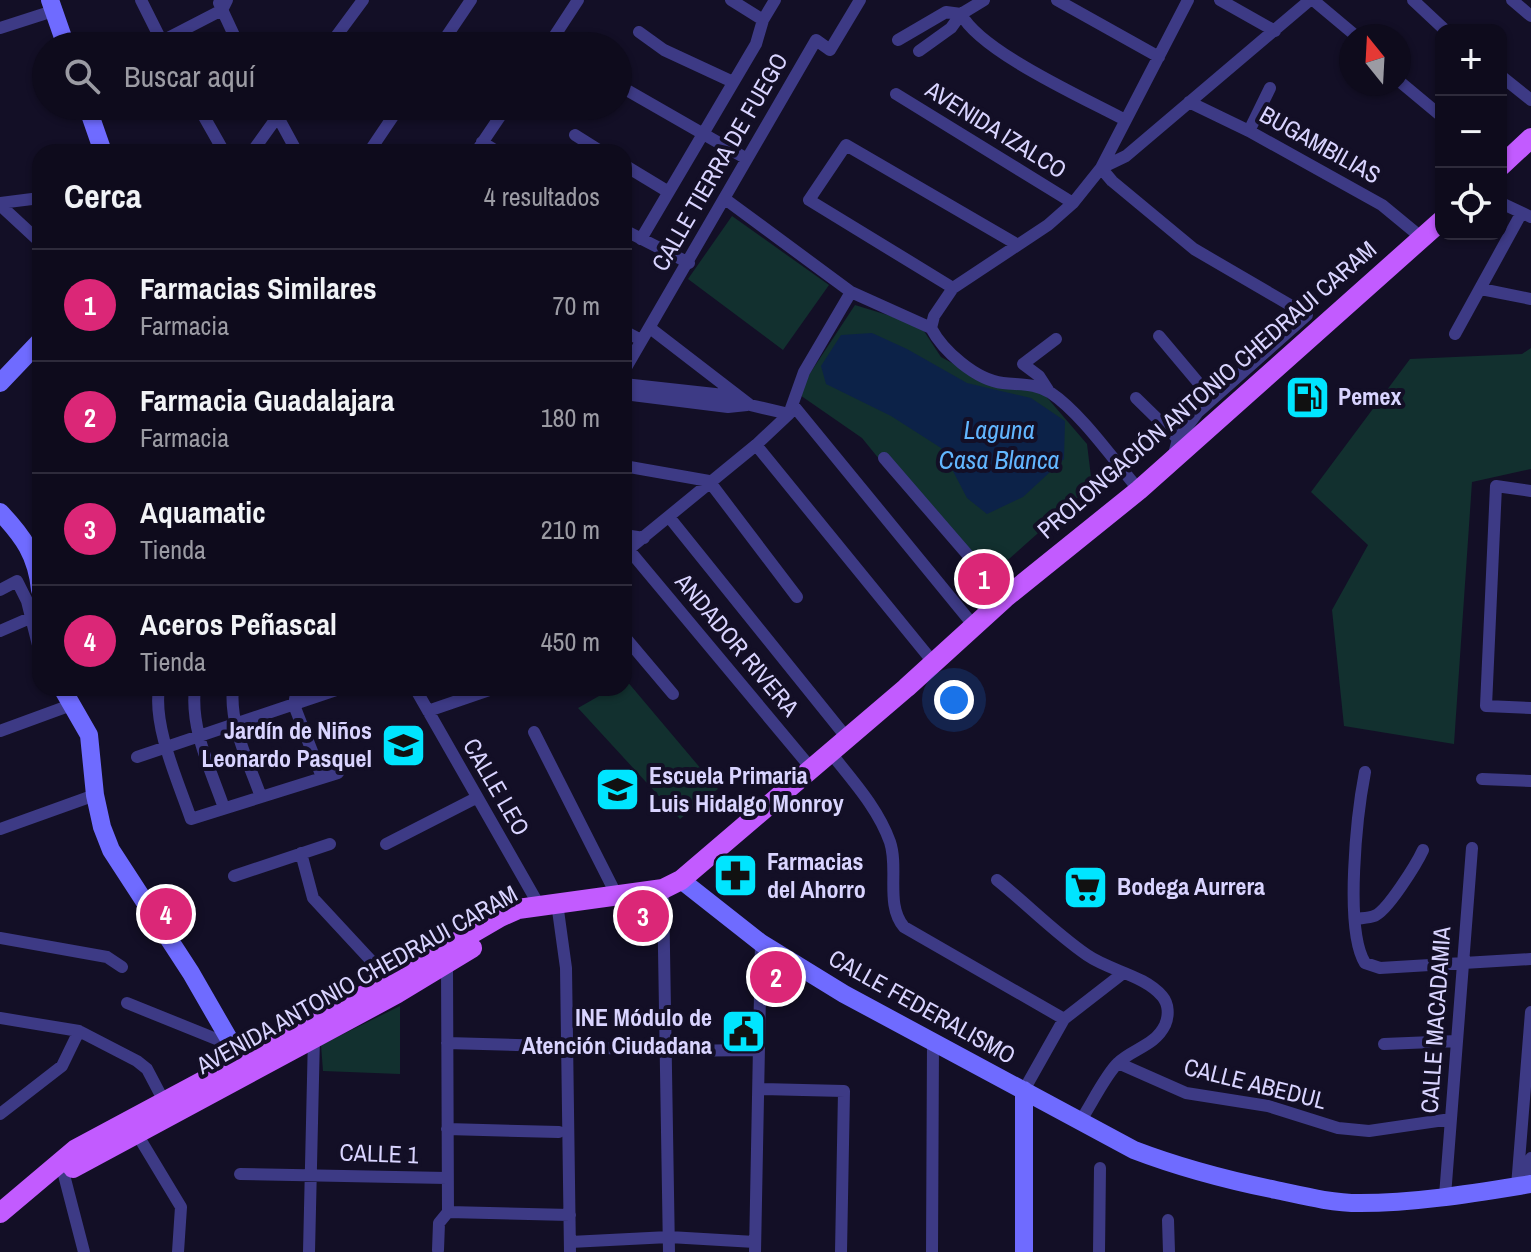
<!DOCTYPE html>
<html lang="es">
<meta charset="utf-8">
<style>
:root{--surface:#0e0b1c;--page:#1c1929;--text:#f1f3f6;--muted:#9b9ba3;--line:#2e2b3b;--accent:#db2777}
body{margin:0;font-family:"Archivo Narrow",sans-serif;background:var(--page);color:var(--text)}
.controls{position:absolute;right:24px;top:24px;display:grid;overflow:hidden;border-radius:16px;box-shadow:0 2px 6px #0004}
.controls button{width:72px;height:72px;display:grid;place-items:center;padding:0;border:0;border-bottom:2px solid var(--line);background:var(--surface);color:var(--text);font:40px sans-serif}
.compass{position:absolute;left:1339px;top:24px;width:72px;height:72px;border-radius:50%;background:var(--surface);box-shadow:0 2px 6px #0004;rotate:342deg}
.you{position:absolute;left:954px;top:700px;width:28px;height:28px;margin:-20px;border:6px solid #fff;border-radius:50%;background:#1a73e8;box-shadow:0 0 0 12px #1a73e833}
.badge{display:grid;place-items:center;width:52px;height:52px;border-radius:50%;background:var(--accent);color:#fff;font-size:26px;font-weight:700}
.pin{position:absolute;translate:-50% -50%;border:4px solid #fff;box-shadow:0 2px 8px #0006}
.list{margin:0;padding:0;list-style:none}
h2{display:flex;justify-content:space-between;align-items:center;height:104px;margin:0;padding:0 32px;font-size:34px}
h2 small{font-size:26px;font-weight:400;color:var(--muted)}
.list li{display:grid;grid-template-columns:52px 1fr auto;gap:24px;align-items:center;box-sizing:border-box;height:112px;padding:0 32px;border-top:2px solid var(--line)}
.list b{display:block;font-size:30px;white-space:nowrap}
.list p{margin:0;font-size:26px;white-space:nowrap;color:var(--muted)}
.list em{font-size:26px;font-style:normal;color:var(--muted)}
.icon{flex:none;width:44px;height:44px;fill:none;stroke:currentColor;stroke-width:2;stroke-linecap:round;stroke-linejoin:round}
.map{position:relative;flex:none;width:1531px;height:1252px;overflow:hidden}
.search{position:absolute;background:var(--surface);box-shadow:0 2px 6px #0004;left:32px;top:32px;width:600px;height:88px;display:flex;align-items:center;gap:20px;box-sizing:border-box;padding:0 28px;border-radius:44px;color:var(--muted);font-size:30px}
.panel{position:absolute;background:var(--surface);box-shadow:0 2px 6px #0004;left:32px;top:144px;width:600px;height:552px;border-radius:24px}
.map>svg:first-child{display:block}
</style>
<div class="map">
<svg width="1531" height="1252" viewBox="0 0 1531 1252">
<rect width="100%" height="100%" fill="#130f26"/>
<path fill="#12302f" d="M732 216 829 285 783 350 688 279Z
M855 305 920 325 941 357 974 375 1044 394 1087 444 1092 485 991 575 919 508 862 438 797 393Z
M1531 348V469L1472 482 1454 744 1344 726 1332 610 1368 545 1311 492 1410 359 1522 354Z
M626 680 718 789 680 819 578 708 613 688H624Z
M400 1006V1074L323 1071 321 1045Z"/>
<path fill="#0c2248" d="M872 333 907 349 967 383 1031 398 1065 421 1064 459 1023 497 987 514 967 498 941 448 891 416 826 384 821 366 841 335Z"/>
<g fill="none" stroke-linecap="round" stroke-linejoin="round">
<path stroke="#3d3a85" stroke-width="12" d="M141 0 164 46
M731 0 763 20
M1057 0 1159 57
M1220 0 1275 31
M1313 0 1356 36
M1413 0 1445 30
M1512 0 1531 16
M219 3 239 46
M0 28 53 11
M639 32 664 50 733 82
M898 40 946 12 961 14C981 52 1084 98 1125 120
M162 41 222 10 227 0
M329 46 363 0
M440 46 471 0
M548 46 578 0
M919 51 951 28 961 14 984 0
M1501 76 1531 100
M1399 81 1441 116
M618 85 747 159
M896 94 1073 203
M1189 102 1249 131 1382 205 1422 238
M198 106 224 152
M272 106 297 152
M1249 131 1270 88
M575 135 602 152
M482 142 498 152
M252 152 285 106
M369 152 400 106
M476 152 507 106
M624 165 667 191
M725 199 851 292 931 328C943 351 976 380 1003 383 1021 385 1035 383 1051 393 1081 413 1115 462 1139 490
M0 203 40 198
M1501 203 1531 217
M0 205 40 242
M624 230 689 263
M641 239 756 44 763 20 775 0
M953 288 809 200 846 145 1018 245
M1481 289 1531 299
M650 328 750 405 789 414
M931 328 934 316 953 288 1048 225 1073 203 1101 168 1188 0
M624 331 641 340
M1455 334 1521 214
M1159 336 1212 399
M624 371 816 40 830 50 860 0
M624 384 724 395 736 399
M1048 390 1039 376 1023 364 1056 339
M624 394 728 407 747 405
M1136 398 1178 439
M793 405 974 626
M756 445 933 662
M884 458 1005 598
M1173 458 1178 439 1198 412 1307 315 1194 249 1112 181 1101 168 1126 156 1310 0
M624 466 709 481 797 597
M1531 491 1496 486 1486 706 1531 708
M669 517 847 738
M624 535 644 538
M629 550 811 768
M624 553 756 445 789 414 804 372 851 292
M0 590 17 581 27 601 40 653
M0 631 30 618
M624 636 673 694
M159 688C153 727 178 781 191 819L338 773
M195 688C190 729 211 770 224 808
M233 688C229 725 249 763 261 797
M297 688 294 705 322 777
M415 688 540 907
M428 711 495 688
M0 731 71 705
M534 732 617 896
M830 752C852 780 878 808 890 842 899 869 885 905 904 927L1064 1019
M137 757 342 688
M1365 772C1357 813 1344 929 1365 963L1380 968 1531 959
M1482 779 1531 781
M0 829 95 795
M386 844 476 798
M301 853 313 898 390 981
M234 876 330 844
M997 880C1027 904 1055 933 1087 955 1110 971 1144 975 1162 996 1169 1004 1169 1016 1165 1025 1155 1046 1132 1049 1118 1063 1106 1074 1091 1105 1081 1120
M663 889 669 1252
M557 903 566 968 570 1252
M1355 919C1361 918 1369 918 1374 916 1387 912 1417 863 1423 850
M0 938 107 957 122 967
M447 965 448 1212
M127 1003 231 1045
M0 1018 79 1031 137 1061 147 1069 167 1107
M447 1043 550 1046
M1384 1044 1457 1041
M569 1046 664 1051 759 1050
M1118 1063 1186 1093 1268 1106 1338 1128 1369 1131 1451 1119
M760 1089 844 1091 841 1252
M1024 1090 1064 1019 1122 974
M0 1114 62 1066 79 1031
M447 1129 559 1132
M137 1134 181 1207 178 1252
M57 1164 64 1175 84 1252
M240 1174 447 1178
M1529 1184 1531 1158
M1517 1186 1531 1012
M1445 1196 1472 848
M448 1212 570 1215
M1168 1220 1169 1252
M570 1242 669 1237 755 1242
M438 1250 439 1223 448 1212
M309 1252 314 1036
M755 1252 761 943
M932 1252 933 1043
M1099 1252 1100 1168"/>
<path stroke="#6f6bff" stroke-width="18" d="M50 0 66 46
M87 106 103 152
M0 383 40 341
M0 512C23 536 37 556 40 590
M62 688 89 735 95 795 102 827 111 850 191 973 248 1072
M681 880 761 943 844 994 1134 1150C1181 1168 1227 1180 1276 1190 1304 1196 1331 1203 1360 1203 1417 1203 1475 1193 1531 1184
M1024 1252V1090"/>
<path stroke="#c25bff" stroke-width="20" d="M1501 166 1531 138
M73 1168 396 994 472 948
M0 1213 76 1149 390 981 500 917 518 909 663 889 681 880 906 688 1005 598 1139 490 1441 221"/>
</g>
<defs>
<symbol id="fuel-square" viewBox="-11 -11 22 22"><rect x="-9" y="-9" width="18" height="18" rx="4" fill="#00e5ff" stroke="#130f26"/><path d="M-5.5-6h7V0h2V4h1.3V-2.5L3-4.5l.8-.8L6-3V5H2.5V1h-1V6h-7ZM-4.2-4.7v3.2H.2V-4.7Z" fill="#111"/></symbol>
<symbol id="school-square" viewBox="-11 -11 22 22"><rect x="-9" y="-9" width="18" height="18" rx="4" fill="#00e5ff" stroke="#130f26"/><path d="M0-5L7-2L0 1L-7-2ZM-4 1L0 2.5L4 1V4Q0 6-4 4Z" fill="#111"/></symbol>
<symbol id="pharmacy-square" viewBox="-11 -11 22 22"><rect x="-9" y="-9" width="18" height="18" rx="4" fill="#00e5ff" stroke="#130f26"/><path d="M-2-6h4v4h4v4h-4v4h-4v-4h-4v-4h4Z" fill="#111"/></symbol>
<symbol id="supermarket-square" viewBox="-11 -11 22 22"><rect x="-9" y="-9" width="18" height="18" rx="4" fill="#00e5ff" stroke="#130f26"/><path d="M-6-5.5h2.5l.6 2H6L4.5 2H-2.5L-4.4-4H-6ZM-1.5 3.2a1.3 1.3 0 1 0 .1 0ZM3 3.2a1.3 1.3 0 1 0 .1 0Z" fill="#111"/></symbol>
<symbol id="civic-square" viewBox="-11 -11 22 22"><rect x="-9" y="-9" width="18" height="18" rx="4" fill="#00e5ff" stroke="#130f26"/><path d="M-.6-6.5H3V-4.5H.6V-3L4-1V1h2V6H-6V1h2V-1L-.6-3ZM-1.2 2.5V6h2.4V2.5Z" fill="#111"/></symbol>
</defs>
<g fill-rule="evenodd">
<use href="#fuel-square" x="1282" y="372" width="51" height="51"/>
<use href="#school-square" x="378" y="720" width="51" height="51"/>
<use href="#school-square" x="592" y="764" width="51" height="51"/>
<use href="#pharmacy-square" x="710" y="850" width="51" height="51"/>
<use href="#supermarket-square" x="1060" y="862" width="51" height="51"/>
<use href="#civic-square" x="718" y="1006" width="51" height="51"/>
</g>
<g text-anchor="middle" stroke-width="8" stroke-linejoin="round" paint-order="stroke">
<g font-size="24" fill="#d9d4ff" stroke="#130f26">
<text transform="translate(996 130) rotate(32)" y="8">AVENIDA IZALCO</text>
<text transform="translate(1320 145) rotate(29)" y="8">BUGAMBILIAS</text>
<text transform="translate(720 162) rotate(-60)" y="8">CALLE TIERRA DE FUEGO</text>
<text transform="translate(1207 390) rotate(-41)" y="8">PROLONGACIÓN ANTONIO CHEDRAUI CARAM</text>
<text transform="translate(737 645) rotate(50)" y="8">ANDADOR RIVERA</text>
<text transform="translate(496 787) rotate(60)" y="8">CALLE LEO</text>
<text transform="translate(357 980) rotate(-29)" y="8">AVENIDA ANTONIO CHEDRAUI CARAM</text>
<text transform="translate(922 1007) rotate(29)" y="8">CALLE FEDERALISMO</text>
<text transform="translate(1436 1020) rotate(-86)" y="8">CALLE MACADAMIA</text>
<text transform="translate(1255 1084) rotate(14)" y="8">CALLE ABEDUL</text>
<text transform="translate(379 1154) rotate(2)" y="8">CALLE 1</text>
</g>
<g font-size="24" font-weight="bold" fill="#d9d4ff" stroke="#130f26" text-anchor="start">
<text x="1338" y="405">Pemex</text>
<text x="372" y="739" text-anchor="end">Jardín de Niños<tspan x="372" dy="28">Leonardo Pasquel</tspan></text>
<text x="649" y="784">Escuela Primaria<tspan x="649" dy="28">Luis Hidalgo Monroy</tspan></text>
<text x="767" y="870">Farmacias<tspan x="767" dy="28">del Ahorro</tspan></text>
<text x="1117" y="895">Bodega Aurrera</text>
<text x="712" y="1026" text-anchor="end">INE Módulo de<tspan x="712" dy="28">Atención Ciudadana</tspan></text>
</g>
<g font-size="26" font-style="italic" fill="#62b6ff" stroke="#130f26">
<text x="999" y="439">Laguna<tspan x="999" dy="30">Casa Blanca</tspan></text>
</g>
</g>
</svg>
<div class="controls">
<button>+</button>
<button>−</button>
<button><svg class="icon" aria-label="locate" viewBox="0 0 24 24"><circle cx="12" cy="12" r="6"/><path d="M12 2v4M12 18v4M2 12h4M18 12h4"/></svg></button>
</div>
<svg class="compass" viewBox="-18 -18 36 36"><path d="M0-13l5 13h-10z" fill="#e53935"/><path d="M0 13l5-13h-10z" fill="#9b9ba3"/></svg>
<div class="you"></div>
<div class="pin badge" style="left:984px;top:579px">1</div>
<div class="pin badge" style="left:776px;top:977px">2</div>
<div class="pin badge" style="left:643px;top:916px">3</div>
<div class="pin badge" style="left:166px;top:914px">4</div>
<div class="search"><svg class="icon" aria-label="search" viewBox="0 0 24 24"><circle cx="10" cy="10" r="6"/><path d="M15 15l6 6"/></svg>Buscar aquí</div>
<section class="panel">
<h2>Cerca<small>4 resultados</small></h2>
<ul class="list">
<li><span class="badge">1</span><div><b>Farmacias Similares</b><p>Farmacia</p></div><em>70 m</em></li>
<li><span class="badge">2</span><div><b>Farmacia Guadalajara</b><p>Farmacia</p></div><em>180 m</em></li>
<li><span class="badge">3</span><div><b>Aquamatic</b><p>Tienda</p></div><em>210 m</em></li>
<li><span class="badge">4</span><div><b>Aceros Peñascal</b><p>Tienda</p></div><em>450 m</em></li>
</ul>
</section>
</div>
